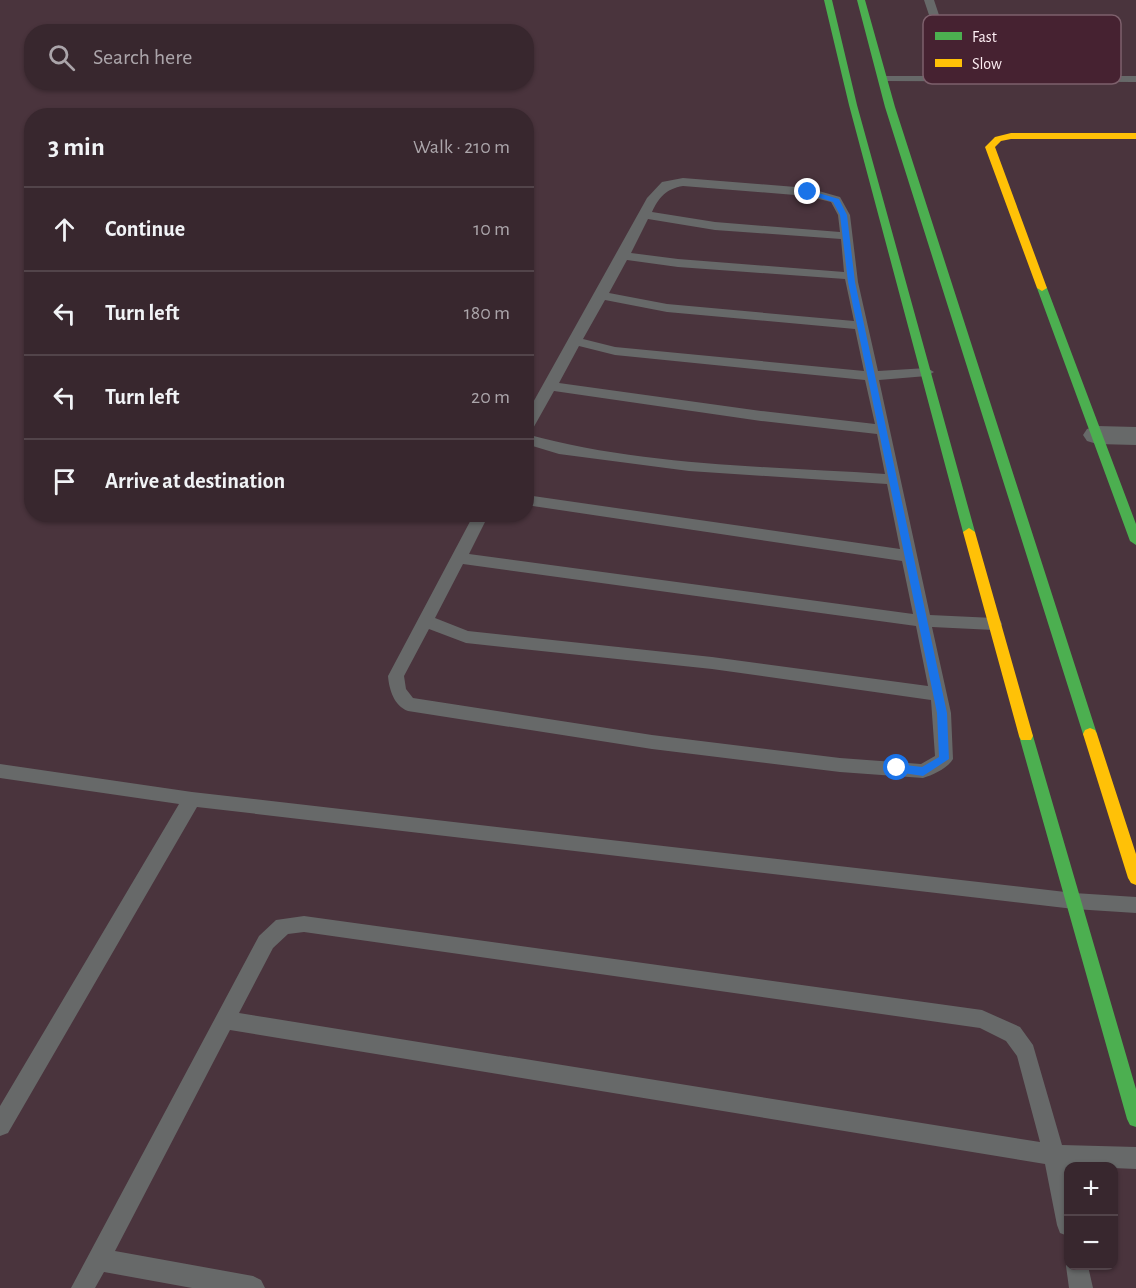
<!DOCTYPE html>
<meta charset="utf-8">
<style>
:root{--surface:#38272e;--page:#43333a;--text:#f1f3f6;--muted:#aba5aa;--line:#52444a}
body{margin:0;font-family:"Alegreya Sans",sans-serif;background:var(--page);color:var(--text)}
.controls{position:absolute;right:18px;bottom:18px;display:grid;overflow:hidden;border-radius:12px;box-shadow:0 2px 4px #0004}
.controls button{width:54px;height:54px;display:grid;place-items:center;padding:0;border:0;border-bottom:2px solid var(--line);background:var(--surface);color:var(--text);font:30px sans-serif}
.stop{position:absolute;width:18px;height:18px;margin:-14px;border:4px solid #1a73e8;border-radius:50%;background:#fff}
.stop.end{background:#1a73e8;border-color:#fff;box-shadow:0 2px 6px #0008}
.list{margin:0;padding:0;list-style:none}
h2{display:flex;justify-content:space-between;align-items:center;height:78px;margin:0;padding:0 24px;font-size:26px}
h2 small{font-size:20px;font-weight:400;color:var(--muted)}
.list li{display:grid;grid-template-columns:39px 1fr auto;gap:18px;align-items:center;box-sizing:border-box;height:84px;padding:0 24px;border-top:2px solid var(--line)}
.list b{display:block;font-size:22px;white-space:nowrap}
.list em{font-size:20px;font-style:normal;color:var(--muted)}
.icon{flex:none;width:33px;height:33px;fill:none;stroke:currentColor;stroke-width:2;stroke-linecap:round;stroke-linejoin:round}
.map{position:relative;flex:none;width:1136px;height:1288px;overflow:hidden}
.search{position:absolute;background:var(--surface);box-shadow:0 2px 4px #0004;left:24px;top:24px;width:510px;height:66px;display:flex;align-items:center;gap:15px;box-sizing:border-box;padding:0 21px;border-radius:24px;color:var(--muted);font-size:22px}
.panel{position:absolute;background:var(--surface);box-shadow:0 2px 4px #0004;left:24px;top:108px;width:510px;height:414px;border-radius:24px}
.map>svg:first-child{display:block}
</style>
<div class="map">
<svg width="1136" height="1288" viewBox="0 0 1136 1288">
<rect width="100%" height="100%" fill="#4a343d"/>
<g fill="none" stroke-linecap="round" stroke-linejoin="round">
<path fill="#676969" fill-rule="evenodd" d="M924 0H934L951 51 966 76H1136V82L880 81 879 79 884 76H955L941 51Z
M683 178 808 188 840 197 850 215 858 282 878 371 927 368 934 372 927 376 879 380 930 615 994 618 1000 620 1002 624 1000 628 994 630 932 627 951 713 953 759C948 768 933 775 923 778L840 772 652 749 408 711C394 706 389 689 388 676L474 514H489L469 554 913 614 902 561 526 505V495L900 549 887 484 689 471 559 454 526 444V434C642 466 766 466 885 474L877 434 761 421 554 391 531 432 526 433V415L647 198 662 182ZM683 186 807 196 831 202 838 215 840 232 715 222 652 212C659 197 666 189 683 186ZM648 219 715 230 841 239 844 272 678 259 631 253ZM627 260 678 267 845 279 854 321 667 304 609 293ZM605 300 667 312 855 329 864 371 615 347 583 339ZM579 346 615 355 865 380 875 424 761 411 559 383ZM463 564 916 626 928 686 712 657 468 631 435 618ZM429 629 466 643 712 669 931 700 935 756 921 764 840 758 652 735 413 698 406 689 404 676Z
M0 764 192 792 1074 893 1136 897V913L1074 909 197 807 8 1133 0 1136V1106L179 804 0 778Z
M304 916 982 1010 1020 1027 1033 1045 1062 1145 1136 1147V1169L1067 1166 1068 1236 1060 1233 1057 1225 1045 1164 230 1030 115 1251 253 1276 261 1280 265 1288H192L104 1272 95 1288H71L259 936 276 920ZM304 932 980 1028 1006 1041 1017 1056 1040 1142 239 1013 273 948 288 934Z
M1068 1259V1266H1088L1093 1288H1069L1066 1266Z"/>
<path fill="#676969" fill-rule="evenodd" d="M1097 426 1136 427V445L1097 444 1087 441 1083 435 1087 429Z"/>
<path fill="#4caf50" fill-rule="evenodd" d="M824 0H832L857 105 975 532 969 536 963 532 849 105Z
M857 0H865L895 107 1097 734 1095 738H1085L1083 734 885 107Z
M1042 285 1047 288 1136 524V545L1130 541 1037 288Z
M1026 730 1031 732 1033 736 1136 1089V1127L1130 1125 1127 1119 1019 736 1021 732Z"/>
<path fill="#ffc107" fill-rule="evenodd" d="M1011 133H1136V139H1011L1001 141 995 147 1047 288 1042 291 1037 288 985 147 995 137Z
M969 528 975 532 1033 736 1031 740H1021L1019 736 963 532Z
M1090 728 1095 730 1097 734 1136 854V885L1131 883 1128 878 1083 734 1085 730Z"/>
</g>
<path fill="#1a73e8" d="M808 190 839 199 847 215 855 282 947 713 949 759 923 776 897 772 892 768 897 764 922 767 939 757 937 713 848 282 840 215 833 202 805 193Z"/>
<rect x="923" y="15" width="198" height="69" rx="9" fill="#462231" stroke="#7d606c" stroke-width="1.5"/>
<rect x="935" y="32" width="27" height="8" fill="#4caf50"/>
<rect x="935" y="59" width="27" height="8" fill="#ffc107"/>
<g font-size="16" fill="#feeff4">
<text x="972" y="42">Fast</text>
<text x="972" y="69">Slow</text>
</g>
</svg>
<div class="controls">
<button>+</button>
<button>−</button>
</div>
<div class="stop" style="left:897px;top:768px"></div>
<div class="stop end" style="left:808px;top:192px"></div>
<div class="search"><svg class="icon" aria-label="search" viewBox="0 0 24 24"><circle cx="10" cy="10" r="6"/><path d="M15 15l6 6"/></svg>Search here</div>
<section class="panel">
<h2>3 min<small>Walk · 210 m</small></h2>
<ul class="list">
<li><svg class="icon" aria-label="ahead" viewBox="0 0 24 24"><path d="M12 20V5M6 11l6-6 6 6"/></svg><div><b>Continue</b></div><em>10 m</em></li>
<li><svg class="icon" aria-label="left" viewBox="0 0 24 24"><path d="M17 20v-9H6M10 6l-5 5 5 5"/></svg><div><b>Turn left</b></div><em>180 m</em></li>
<li><svg class="icon" aria-label="left" viewBox="0 0 24 24"><path d="M17 20v-9H6M10 6l-5 5 5 5"/></svg><div><b>Turn left</b></div><em>20 m</em></li>
<li><svg class="icon" aria-label="arrive" viewBox="0 0 24 24"><path d="M6 21V4h12l-3 4 3 4H6"/></svg><div><b>Arrive at destination</b></div></li>
</ul>
</section>
</div>
